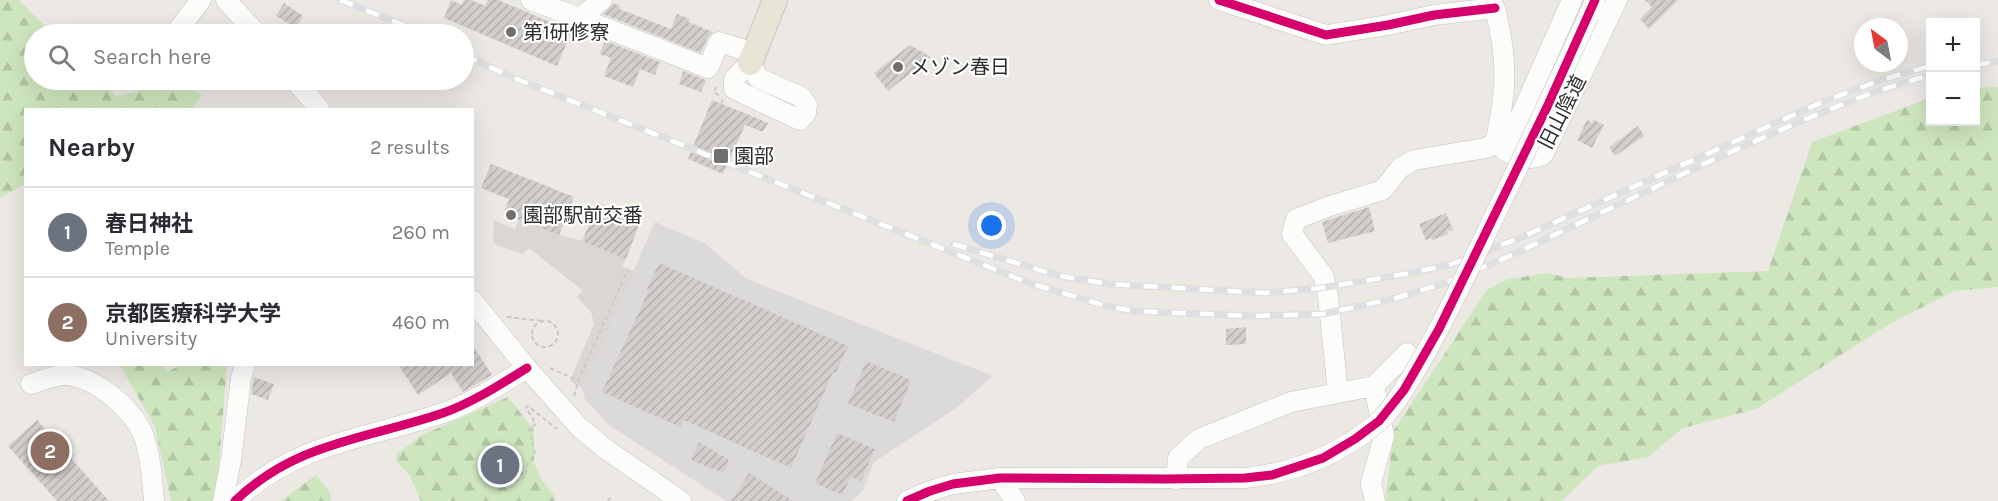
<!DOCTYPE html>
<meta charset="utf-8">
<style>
:root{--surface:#fff;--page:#f7f7f7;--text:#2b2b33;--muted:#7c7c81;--line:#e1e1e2;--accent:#7c3aed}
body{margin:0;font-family:Karla,"Noto Sans JP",sans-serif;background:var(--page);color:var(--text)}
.controls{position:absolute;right:18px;top:18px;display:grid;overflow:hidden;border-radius:0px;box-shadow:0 6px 24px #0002}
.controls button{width:54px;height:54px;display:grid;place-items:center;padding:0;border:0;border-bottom:2px solid var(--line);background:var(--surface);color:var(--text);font:30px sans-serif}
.compass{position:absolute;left:1854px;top:18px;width:54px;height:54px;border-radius:50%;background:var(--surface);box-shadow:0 6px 24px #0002;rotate:328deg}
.you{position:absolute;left:992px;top:226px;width:21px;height:21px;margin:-15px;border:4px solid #fff;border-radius:50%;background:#1a73e8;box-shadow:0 0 0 9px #1a73e833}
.badge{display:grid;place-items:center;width:39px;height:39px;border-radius:50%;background:var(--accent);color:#fff;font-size:20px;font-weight:700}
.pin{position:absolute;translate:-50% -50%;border:3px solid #fff;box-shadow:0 2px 6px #0006}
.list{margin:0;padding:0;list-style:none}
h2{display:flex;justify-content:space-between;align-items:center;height:78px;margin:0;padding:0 24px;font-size:26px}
h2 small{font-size:20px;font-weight:400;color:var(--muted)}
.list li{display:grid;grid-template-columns:39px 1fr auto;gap:18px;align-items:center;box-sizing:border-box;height:90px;padding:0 24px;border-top:2px solid var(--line)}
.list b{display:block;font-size:22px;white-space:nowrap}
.list p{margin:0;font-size:20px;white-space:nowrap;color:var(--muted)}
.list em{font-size:20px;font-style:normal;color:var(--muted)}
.icon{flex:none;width:33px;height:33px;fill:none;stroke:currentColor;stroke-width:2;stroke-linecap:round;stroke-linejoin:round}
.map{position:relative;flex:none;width:1998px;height:501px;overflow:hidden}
.search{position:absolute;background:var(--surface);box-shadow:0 6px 24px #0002;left:24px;top:24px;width:450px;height:66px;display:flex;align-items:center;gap:15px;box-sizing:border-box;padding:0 21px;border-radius:33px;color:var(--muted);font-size:22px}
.panel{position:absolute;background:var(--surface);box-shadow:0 6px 24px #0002;left:24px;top:108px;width:450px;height:258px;border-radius:0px}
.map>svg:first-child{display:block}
</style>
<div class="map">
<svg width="1998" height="501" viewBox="0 0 1998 501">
<defs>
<pattern id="forest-firs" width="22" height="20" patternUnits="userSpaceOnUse" patternTransform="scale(1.5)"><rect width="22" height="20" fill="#cee6be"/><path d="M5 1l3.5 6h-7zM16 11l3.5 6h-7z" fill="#b1c6a4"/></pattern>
<pattern id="building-hatch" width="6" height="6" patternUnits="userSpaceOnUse" patternTransform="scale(1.5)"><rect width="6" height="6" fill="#d1cecb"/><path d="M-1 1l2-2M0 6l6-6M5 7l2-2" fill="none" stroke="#b4b1af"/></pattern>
</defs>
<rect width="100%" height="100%" fill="#ece8e4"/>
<path fill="#dcd9db" d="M655 222 706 244 747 279 993 376 956 408 874 462 863 490 852 501H726L609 425 585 399 582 388Z"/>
<path fill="url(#forest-firs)" d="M0 0H19L53 34H34V80H99L116 96 178 82 202 95 192 109 26 110 25 184 0 198Z
M1998 87V287L1954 291 1891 323 1756 409 1683 428 1648 457 1598 466 1562 501H1385L1394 430 1487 290 1505 280 1547 273 1568 278 1768 271 1812 142 1930 98V122H1976V88Z
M120 365H162L167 372 181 365H227L216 501H171L155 427Z
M508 397 534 430V464L543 482 556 498 554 501H421L410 476 396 461 397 454 422 435Z
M316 475 329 491 331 501H281Z"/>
<path fill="#dad6d2" d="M494 220 515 229 519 220 559 235 582 241 626 259 622 267 634 271 582 388 570 381 594 324 591 312 577 297 582 290 529 248 523 254 496 245 493 241Z"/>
<path fill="url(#building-hatch)" d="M451 0 462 5 464 0H471L485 6 488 0H498L555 24V22L573 28 557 66 444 18Z
M1645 0H1678L1649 29 1640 19 1652 7Z
M284 3 303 16 296 28 276 16Z
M613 3 620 6 619 9 671 29 677 14 690 19 688 22 713 32 708 37 701 53 603 14Z
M605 41 660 62 655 75 640 69 633 87 604 76 611 58 600 54Z
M910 45 931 57 888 91 874 73Z
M683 71 706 80 701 92 679 84Z
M712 100 768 123 763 132 745 125 723 174 688 159Z
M1587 120 1592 123 1594 120 1604 125 1592 148 1577 140Z
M1638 126 1644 136 1615 156 1609 147Z
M491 164 574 197 559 235 504 214 509 199 481 188Z
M598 203 641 220 626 259 582 241Z
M1369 207 1375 231 1328 243 1322 222Z
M1446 213 1453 230 1447 231 1448 234 1432 240V238L1426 240 1419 224Z
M659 263 848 346 836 373 833 372 791 468 684 420 680 427 602 392 649 290 647 289Z
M1246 327V344L1226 345V329Z
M472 344 492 375 463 392 451 373 418 395 398 364H472Z
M866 361 911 380 894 422 848 404Z
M254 377 274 384 268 400 251 394Z
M37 420 109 501H57L8 446Z
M837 433 875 449 861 481 851 477 842 495 815 483Z
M699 442 729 460 723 473 691 460Z
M749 473 793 501H731Z"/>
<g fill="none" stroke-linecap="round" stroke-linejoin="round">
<defs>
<path id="minor" d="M226 0 257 34
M531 0 580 18 602 0
M1219 0 1326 35 1388 25 1434 15 1495 8
M1495 8C1508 61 1507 90 1495 143
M1589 15 1595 0
M580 18 708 68 719 42 754 53
M175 34 201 0
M750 63 758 78 801 97 807 105 806 113 800 120 734 89V79Z
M295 80 320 110
M1495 143C1511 156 1523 163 1543 155L1617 0
M1505 151 1572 0
M472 300 527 368 579 427 607 450 681 501
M31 384C41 381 55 374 67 375 96 378 134 409 144 437 151 457 152 480 154 501
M1374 386 1384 436 1371 483 1375 501
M1338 393 1328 296 1324 277 1292 234 1296 219 1330 206 1383 190 1400 168 1414 160 1486 148 1495 143
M1000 478 1015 501
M1176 479 1178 458 1199 439 1291 402 1374 386 1407 353
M223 501 231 460 241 378 245 364
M235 501C296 442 367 439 443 413 472 403 501 384 527 368
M907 501 930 491 953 484 1000 478H1245"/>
<path id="major" d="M750 63 775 0"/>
</defs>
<use href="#minor" stroke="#c5c4c5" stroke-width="21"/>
<use href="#major" stroke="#c6c5c4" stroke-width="26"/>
<path stroke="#c9c9c8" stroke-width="2" stroke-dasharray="4.5 3" stroke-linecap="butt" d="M716 87 714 93 719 95
M718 110 723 100
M507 317 543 321
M532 334a13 13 0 1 1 26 0a13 13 0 1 1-26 0Z
M550 368 577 380
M574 396 578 381 628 269
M514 482 525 477 527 465 535 453 529 429 536 424 526 408 528 406 557 429
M608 501 613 495"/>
<use href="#minor" stroke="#fcfcfb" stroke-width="20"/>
<use href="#major" stroke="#e8e4d6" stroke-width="24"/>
<defs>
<path id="rail" d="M340 0 426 34
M464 55 514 78 1029 283 1106 306 1134 311 1254 316 1323 314 1396 298 1445 283 1512 255 1704 164 1803 120 1874 92 1930 75
M1976 65 1998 61
M953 244 1060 276 1109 284 1265 293 1321 288 1411 273 1452 264 1522 237 1820 103 1881 80 1930 66"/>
</defs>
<use href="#rail" stroke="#dfdfe1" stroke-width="7"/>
<use href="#rail" stroke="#fff" stroke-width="4.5" stroke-dasharray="14" stroke-linecap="butt"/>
<defs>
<path id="minor-bridge" d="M1245 478C1293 473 1339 455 1377 423 1394 408 1406 386 1417 368 1435 337 1451 306 1466 275 1508 189 1549 102 1589 15"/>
</defs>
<use href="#minor-bridge" stroke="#c5c4c5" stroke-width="21" stroke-linecap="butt"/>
<use href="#minor-bridge" stroke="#fcfcfb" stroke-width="20"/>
<defs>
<path id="cycleway" d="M1219 0 1326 35 1388 25 1434 15 1495 8
M235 501C296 442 367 439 443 413 472 403 501 384 527 368
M907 501 930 491 953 484 1000 478 1165 479 1245 478 1272 475 1323 458 1355 439 1379 421 1404 390 1439 329 1547 107 1595 0"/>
</defs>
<use href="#cycleway" stroke="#fff" stroke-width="13"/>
<use href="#cycleway" stroke="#d6006c" stroke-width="9"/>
</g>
<g fill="#706f6e" stroke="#fff" stroke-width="2">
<circle cx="511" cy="32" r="6"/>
<circle cx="898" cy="67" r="6"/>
<rect x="713" y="148" width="16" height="16" rx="3"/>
<circle cx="511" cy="215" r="6"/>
</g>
<g text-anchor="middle" stroke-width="4.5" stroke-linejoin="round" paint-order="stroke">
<g font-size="20" fill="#2e2e2e" stroke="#fff" text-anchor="start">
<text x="523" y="39">第1研修寮</text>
<text x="910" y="74">メゾン春日</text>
<text x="734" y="163">園部</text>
<text x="523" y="222">園部駅前交番</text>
</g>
<g font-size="20" fill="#2e2e2e" stroke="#fff">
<text transform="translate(1562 112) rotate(-63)" y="7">旧山陰道</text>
</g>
</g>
</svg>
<div class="controls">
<button>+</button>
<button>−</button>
</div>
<svg class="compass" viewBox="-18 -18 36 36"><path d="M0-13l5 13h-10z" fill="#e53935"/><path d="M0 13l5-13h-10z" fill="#7c7c81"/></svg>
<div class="you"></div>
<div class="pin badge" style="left:500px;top:465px;background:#6b7280">1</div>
<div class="pin badge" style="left:50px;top:451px;background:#8d6e63">2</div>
<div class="search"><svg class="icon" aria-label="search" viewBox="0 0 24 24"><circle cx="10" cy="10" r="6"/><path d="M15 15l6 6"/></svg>Search here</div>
<section class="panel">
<h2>Nearby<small>2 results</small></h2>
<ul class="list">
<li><span class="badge" style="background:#6b7280">1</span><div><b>春日神社</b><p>Temple</p></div><em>260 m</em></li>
<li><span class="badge" style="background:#8d6e63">2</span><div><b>京都医療科学大学</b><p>University</p></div><em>460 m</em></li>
</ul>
</section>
</div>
